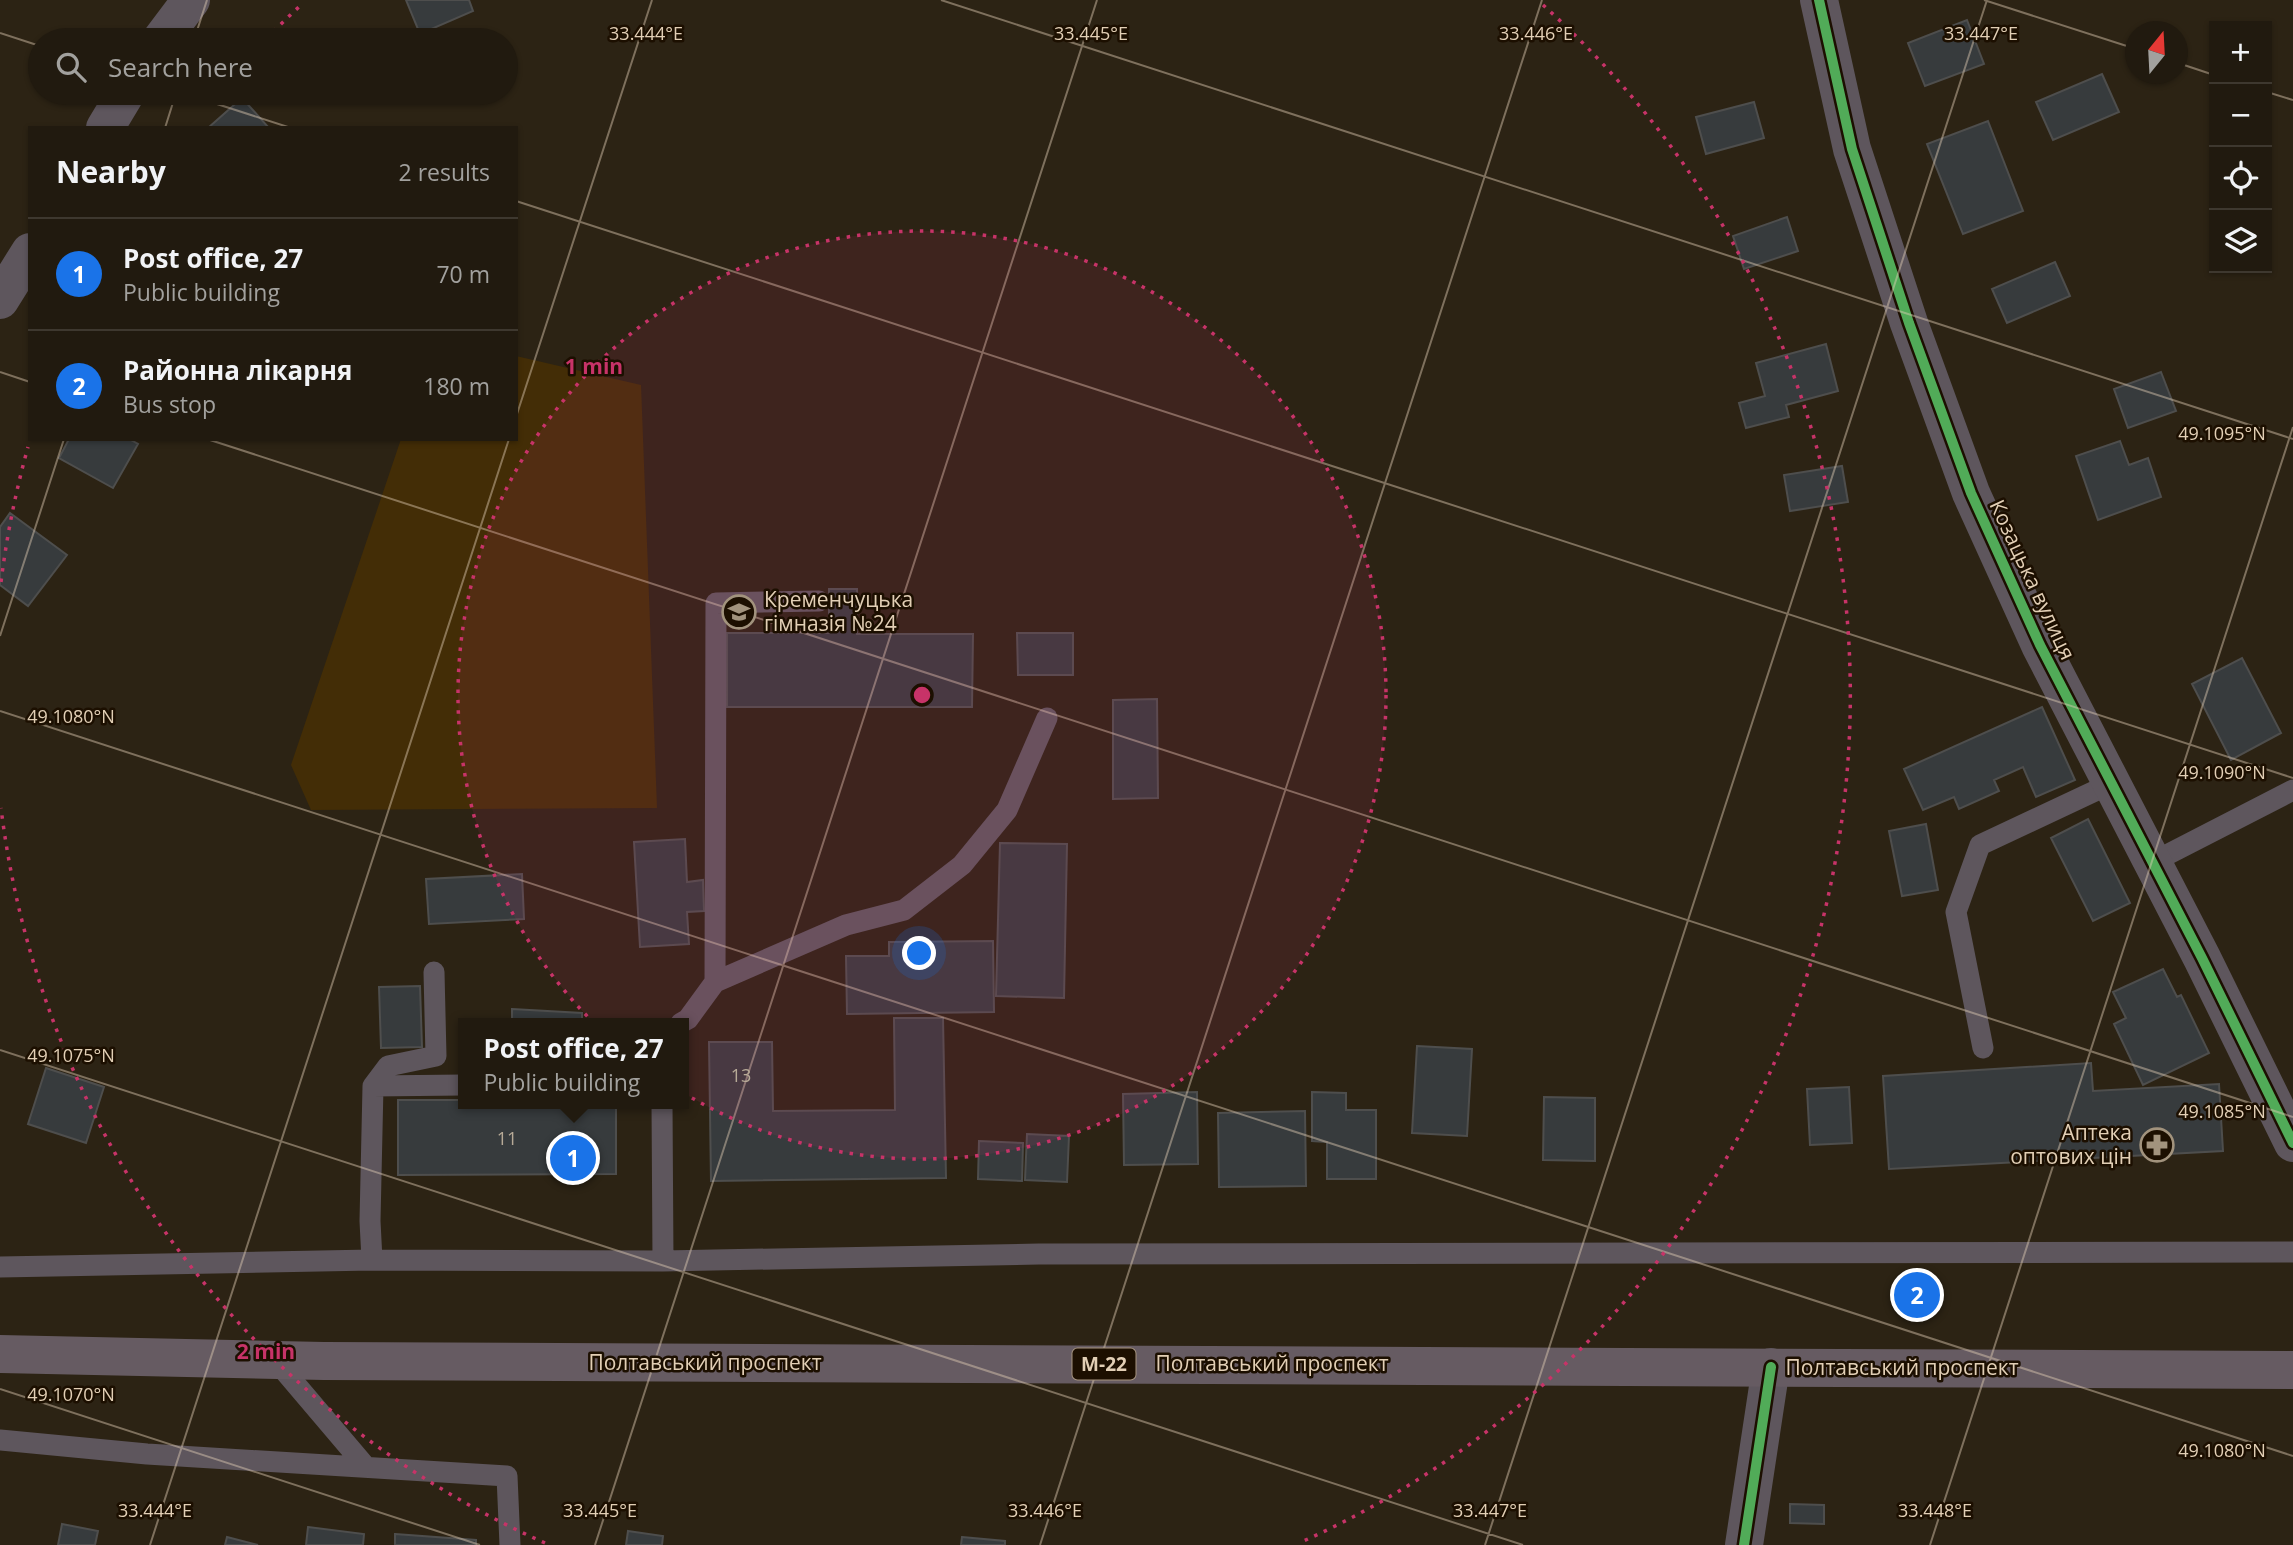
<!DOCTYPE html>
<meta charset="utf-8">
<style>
:root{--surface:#211a0f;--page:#2d271d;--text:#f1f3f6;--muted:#a2a19e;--line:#3e382f;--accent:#1a73e8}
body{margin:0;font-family:"Open Sans",sans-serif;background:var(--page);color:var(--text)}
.controls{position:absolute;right:21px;top:21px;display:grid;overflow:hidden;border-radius:0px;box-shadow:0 2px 5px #0004}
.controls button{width:63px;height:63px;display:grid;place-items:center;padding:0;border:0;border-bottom:2px solid var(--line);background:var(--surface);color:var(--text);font:35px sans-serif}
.compass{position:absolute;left:2125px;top:21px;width:63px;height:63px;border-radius:50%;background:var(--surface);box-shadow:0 2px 5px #0004;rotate:18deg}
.you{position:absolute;left:920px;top:954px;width:24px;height:24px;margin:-18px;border:5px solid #fff;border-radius:50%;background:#1a73e8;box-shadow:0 0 0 10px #1a73e833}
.badge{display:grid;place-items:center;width:46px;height:46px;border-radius:50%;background:var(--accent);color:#fff;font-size:23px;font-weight:700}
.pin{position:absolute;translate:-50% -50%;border:4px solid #fff;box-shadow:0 2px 7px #0006}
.popup{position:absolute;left:458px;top:1018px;width:231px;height:91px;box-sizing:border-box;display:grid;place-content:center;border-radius:0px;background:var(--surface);filter:drop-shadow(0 2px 5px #0005);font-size:23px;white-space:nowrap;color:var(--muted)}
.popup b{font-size:26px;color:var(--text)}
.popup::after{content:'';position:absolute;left:50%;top:100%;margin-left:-14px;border:14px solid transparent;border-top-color:var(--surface)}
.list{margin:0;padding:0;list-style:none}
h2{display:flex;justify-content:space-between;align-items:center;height:91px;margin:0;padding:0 28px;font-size:30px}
h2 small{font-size:23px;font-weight:400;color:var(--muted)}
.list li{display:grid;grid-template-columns:46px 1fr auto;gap:21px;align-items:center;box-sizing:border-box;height:112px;padding:0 28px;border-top:2px solid var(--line)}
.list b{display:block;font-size:26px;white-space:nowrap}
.list p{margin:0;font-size:23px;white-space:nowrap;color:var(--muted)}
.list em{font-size:23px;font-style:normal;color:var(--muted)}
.icon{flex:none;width:38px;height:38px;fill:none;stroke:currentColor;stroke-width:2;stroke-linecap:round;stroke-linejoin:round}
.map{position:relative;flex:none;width:2293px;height:1545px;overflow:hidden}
.search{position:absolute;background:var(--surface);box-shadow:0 2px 5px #0004;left:28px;top:28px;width:490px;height:77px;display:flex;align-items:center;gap:18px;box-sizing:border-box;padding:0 24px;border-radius:38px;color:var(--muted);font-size:26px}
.panel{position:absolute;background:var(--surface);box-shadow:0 2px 5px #0004;left:28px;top:126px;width:490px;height:315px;border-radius:0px}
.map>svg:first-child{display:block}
</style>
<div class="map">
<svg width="2293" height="1545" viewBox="0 0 2293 1545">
<rect width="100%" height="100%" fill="#2c2314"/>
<path fill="#432d06" d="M516 356 641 385 657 808 311 810 291 765 401 439H516Z"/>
<path fill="#373b3d" stroke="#4e4e4d" stroke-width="2" d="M406 0H469L473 11 420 34Z
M1967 20 1984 64 1925 86 1908 43Z
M2102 74 2119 112 2053 140 2036 102Z
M242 98 269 128H208Z
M1754 102 1764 138 1706 154 1696 117Z
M1988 121 2023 211 1963 234 1927 144Z
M1787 217 1798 251 1744 269 1733 236Z
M2055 262 2070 296 2007 323 1992 289Z
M1826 344 1838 391 1786 405 1789 417 1746 428 1739 403 1765 396 1756 363Z
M2161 372 2176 411 2128 428 2114 389Z
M69 439H129L138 444 113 488 59 458Z
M2120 441 2129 465 2148 458 2161 497 2098 520 2076 456Z
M1842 466 1848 502 1790 511 1784 475Z
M10 513 67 555 28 606 0 585V527Z
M829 589H857V634H973L972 707H727V633H829Z
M1017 633H1073V675H1018Z
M2242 658 2281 733 2231 760 2192 684Z
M1157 699 1158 798 1113 799V700Z
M2042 707 2075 780 2036 797 2023 767 1994 780 1999 791 1959 809 1954 797 1923 810 1904 769Z
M2088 819 2130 903 2093 921 2051 838Z
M1926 824 1938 890 1902 896 1889 831Z
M685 839 687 882 703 880 704 911 687 912 689 944 640 947 634 842Z
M1000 843 1067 844 1064 998 996 996Z
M522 874 524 919 429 924 426 879Z
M993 941 994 1012 847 1014 846 956H889V942Z
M2163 969 2177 997 2181 995 2209 1053 2143 1085 2114 1024 2126 1018 2113 992Z
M420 986 422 1047 381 1048 379 987Z
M512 1009 582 1013V1023H512Z
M894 1018H943L946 1178 711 1181 709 1042H772L773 1111 895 1110Z
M1417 1046 1472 1049 1467 1136 1412 1133Z
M2091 1063 2093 1091 2219 1084 2223 1151 1889 1169 1883 1076Z
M46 1068 104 1087 86 1143 28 1124Z
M1849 1087 1852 1143 1810 1145 1807 1089Z
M1197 1092 1198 1164 1124 1165 1123 1094Z
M1312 1092 1346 1093V1110H1376V1179H1327V1142L1312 1141Z
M1544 1097 1595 1098V1161L1543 1160Z
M398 1100H463V1104H616V1174L398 1175Z
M1305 1111 1306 1186 1219 1187 1218 1113Z
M1027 1134 1069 1136 1067 1182 1025 1180Z
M979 1141 1023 1143 1022 1181 978 1179Z
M1790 1504 1824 1505V1524L1790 1523Z
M62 1524 98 1531 95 1545H58Z
M308 1527 364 1534 363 1545H306Z
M628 1531 663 1536 662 1545H626Z
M395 1534 476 1540V1545H395Z
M227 1537 258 1545H225Z
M962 1537 1005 1541V1545H961Z"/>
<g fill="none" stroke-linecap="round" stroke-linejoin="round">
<path stroke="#5e565d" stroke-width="21" d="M2153 862 2293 790
M715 982 846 925 904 910 962 865 1007 810 1047 718
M681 1023 688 1019 715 982 716 603 819 601
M1983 1048 1956 912 1980 845 2112 783
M373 1086 463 1085
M662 1104 663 1261
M372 1260 370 1221 373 1086 388 1066 436 1056 434 972
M0 1267 372 1260 663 1261 1039 1254 2293 1252
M276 1361 366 1467
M0 1440 147 1454 507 1476 510 1545"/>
<path stroke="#5e565d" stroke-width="38" d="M1819 0 1852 149 1909 323 1971 493 2040 645 2202 958 2293 1143
M161 40 191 0
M105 128 126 93
M0 300 30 252
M1744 1545 1771 1367"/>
<path stroke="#665b62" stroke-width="38" d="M0 1354 324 1361 2293 1370"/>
<defs>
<path id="cycleway" d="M1819 0 1852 149 1909 323 1971 493 2040 645 2202 958 2293 1143
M1744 1545 1771 1367"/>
</defs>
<use href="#cycleway" stroke="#1c0f00" stroke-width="15"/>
<use href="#cycleway" stroke="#51ab58" stroke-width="10"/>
</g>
<path fill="none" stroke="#e2cfb5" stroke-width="2" stroke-opacity="0.45" d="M941 0 2293 439M1984 0 2136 49M0 33 40 46M194 40 207 0M2178 63 2214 75M2267 92 2293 100M183 93 291 128M165 128 176 93M516 201 2293 778M0 372 30 382M516 417 652 0M207 439 2293 1117M0 636 64 439M0 711 2293 1456M0 1050 1523 1545M0 1389 480 1545M150 1545 509 439M595 1545 1097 0M1040 1545 1542 0M1485 1545 1987 0M1930 1545 2293 427"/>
<circle cx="922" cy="695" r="464" fill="#c73368" fill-opacity=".12"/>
<g fill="none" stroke="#c73368" stroke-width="3.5" stroke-dasharray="3.5 7">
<circle cx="922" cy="695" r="464"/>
<path d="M545 1543A928 928 0 0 1 1 808M1 582A928 928 0 0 1 28 447M266 39A928 928 0 0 1 301 5M1543 5A928 928 0 0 1 1299 1543"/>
</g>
<defs>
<symbol id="school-ring" viewBox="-11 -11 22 22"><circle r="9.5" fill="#1c0f00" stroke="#a2937d" stroke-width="1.5"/><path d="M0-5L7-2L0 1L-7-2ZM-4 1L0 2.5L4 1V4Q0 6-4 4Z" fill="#a2937d"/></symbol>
<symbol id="pharmacy-ring" viewBox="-11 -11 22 22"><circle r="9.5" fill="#1c0f00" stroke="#a2937d" stroke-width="1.5"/><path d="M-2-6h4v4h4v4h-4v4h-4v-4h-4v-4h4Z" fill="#a2937d"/></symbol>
</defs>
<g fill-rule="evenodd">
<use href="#school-ring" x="720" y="593" width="38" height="38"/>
<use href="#pharmacy-ring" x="2138" y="1126" width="38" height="38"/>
</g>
<g text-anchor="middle" stroke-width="5" stroke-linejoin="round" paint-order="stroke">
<g font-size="18" fill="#b7aa97">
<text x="741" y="1082">13</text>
<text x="507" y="1145">11</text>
</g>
<rect fill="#1c0f00" stroke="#a7957f" stroke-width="2" x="1072.5" y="1348.5" width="63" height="31" rx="5"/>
<g font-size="19" font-weight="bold" fill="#e2cfb5">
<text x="1104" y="1371">М-22</text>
</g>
<g font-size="21" fill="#e2cfb5" stroke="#1c0f00">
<text transform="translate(2032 580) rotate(65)" y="7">Козацька вулиця</text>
<text x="705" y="1370">Полтавський проспект</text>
<text x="1272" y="1371">Полтавський проспект</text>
<text x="1902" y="1375">Полтавський проспект</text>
</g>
<g font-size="21" fill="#e2cfb5" stroke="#1c0f00" text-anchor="start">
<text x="764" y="607">Кременчуцька<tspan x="764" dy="24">гімназія №24</tspan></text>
<text x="2132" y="1140" text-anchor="end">Аптека<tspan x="2132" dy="24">оптових цін</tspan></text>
</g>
</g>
<g font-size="18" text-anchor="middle" fill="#e2cfb5" stroke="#1c0f00" stroke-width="5" stroke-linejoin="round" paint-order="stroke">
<text x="646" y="40">33.444°E</text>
<text x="1091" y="40">33.445°E</text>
<text x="1536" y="40">33.446°E</text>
<text x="1981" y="40">33.447°E</text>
<text x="2222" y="440">49.1095°N</text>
<text x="71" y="723">49.1080°N</text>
<text x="2222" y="779">49.1090°N</text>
<text x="71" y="1062">49.1075°N</text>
<text x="2222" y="1118">49.1085°N</text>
<text x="71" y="1401">49.1070°N</text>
<text x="2222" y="1457">49.1080°N</text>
<text x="155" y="1517">33.444°E</text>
<text x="600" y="1517">33.445°E</text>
<text x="1045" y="1517">33.446°E</text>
<text x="1490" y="1517">33.447°E</text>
<text x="1935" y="1517">33.448°E</text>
</g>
<circle cx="922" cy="695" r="10" fill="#c73368" stroke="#1c0f00" stroke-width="3.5"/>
<g font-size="21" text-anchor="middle" font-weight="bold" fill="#c73368" stroke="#1c0f00" stroke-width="5" stroke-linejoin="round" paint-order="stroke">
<text x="594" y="374">1 min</text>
<text x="266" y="1359">2 min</text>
</g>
</svg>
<div class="controls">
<button>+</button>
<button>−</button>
<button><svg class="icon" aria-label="locate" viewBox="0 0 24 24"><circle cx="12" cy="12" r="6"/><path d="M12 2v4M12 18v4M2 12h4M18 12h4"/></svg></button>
<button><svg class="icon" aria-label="layers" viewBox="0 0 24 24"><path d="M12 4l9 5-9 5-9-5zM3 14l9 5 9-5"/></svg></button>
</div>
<svg class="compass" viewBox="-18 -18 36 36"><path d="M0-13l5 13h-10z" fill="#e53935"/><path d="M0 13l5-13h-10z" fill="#a2a19e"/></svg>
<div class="you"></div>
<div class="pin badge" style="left:573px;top:1158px">1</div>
<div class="popup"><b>Post office, 27</b>Public building</div>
<div class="pin badge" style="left:1917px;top:1295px">2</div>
<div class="search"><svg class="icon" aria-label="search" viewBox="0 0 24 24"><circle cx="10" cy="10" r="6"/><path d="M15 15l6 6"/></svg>Search here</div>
<section class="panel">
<h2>Nearby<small>2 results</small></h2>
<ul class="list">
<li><span class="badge">1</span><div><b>Post office, 27</b><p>Public building</p></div><em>70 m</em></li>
<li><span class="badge">2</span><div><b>Районна лікарня</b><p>Bus stop</p></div><em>180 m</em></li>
</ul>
</section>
</div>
